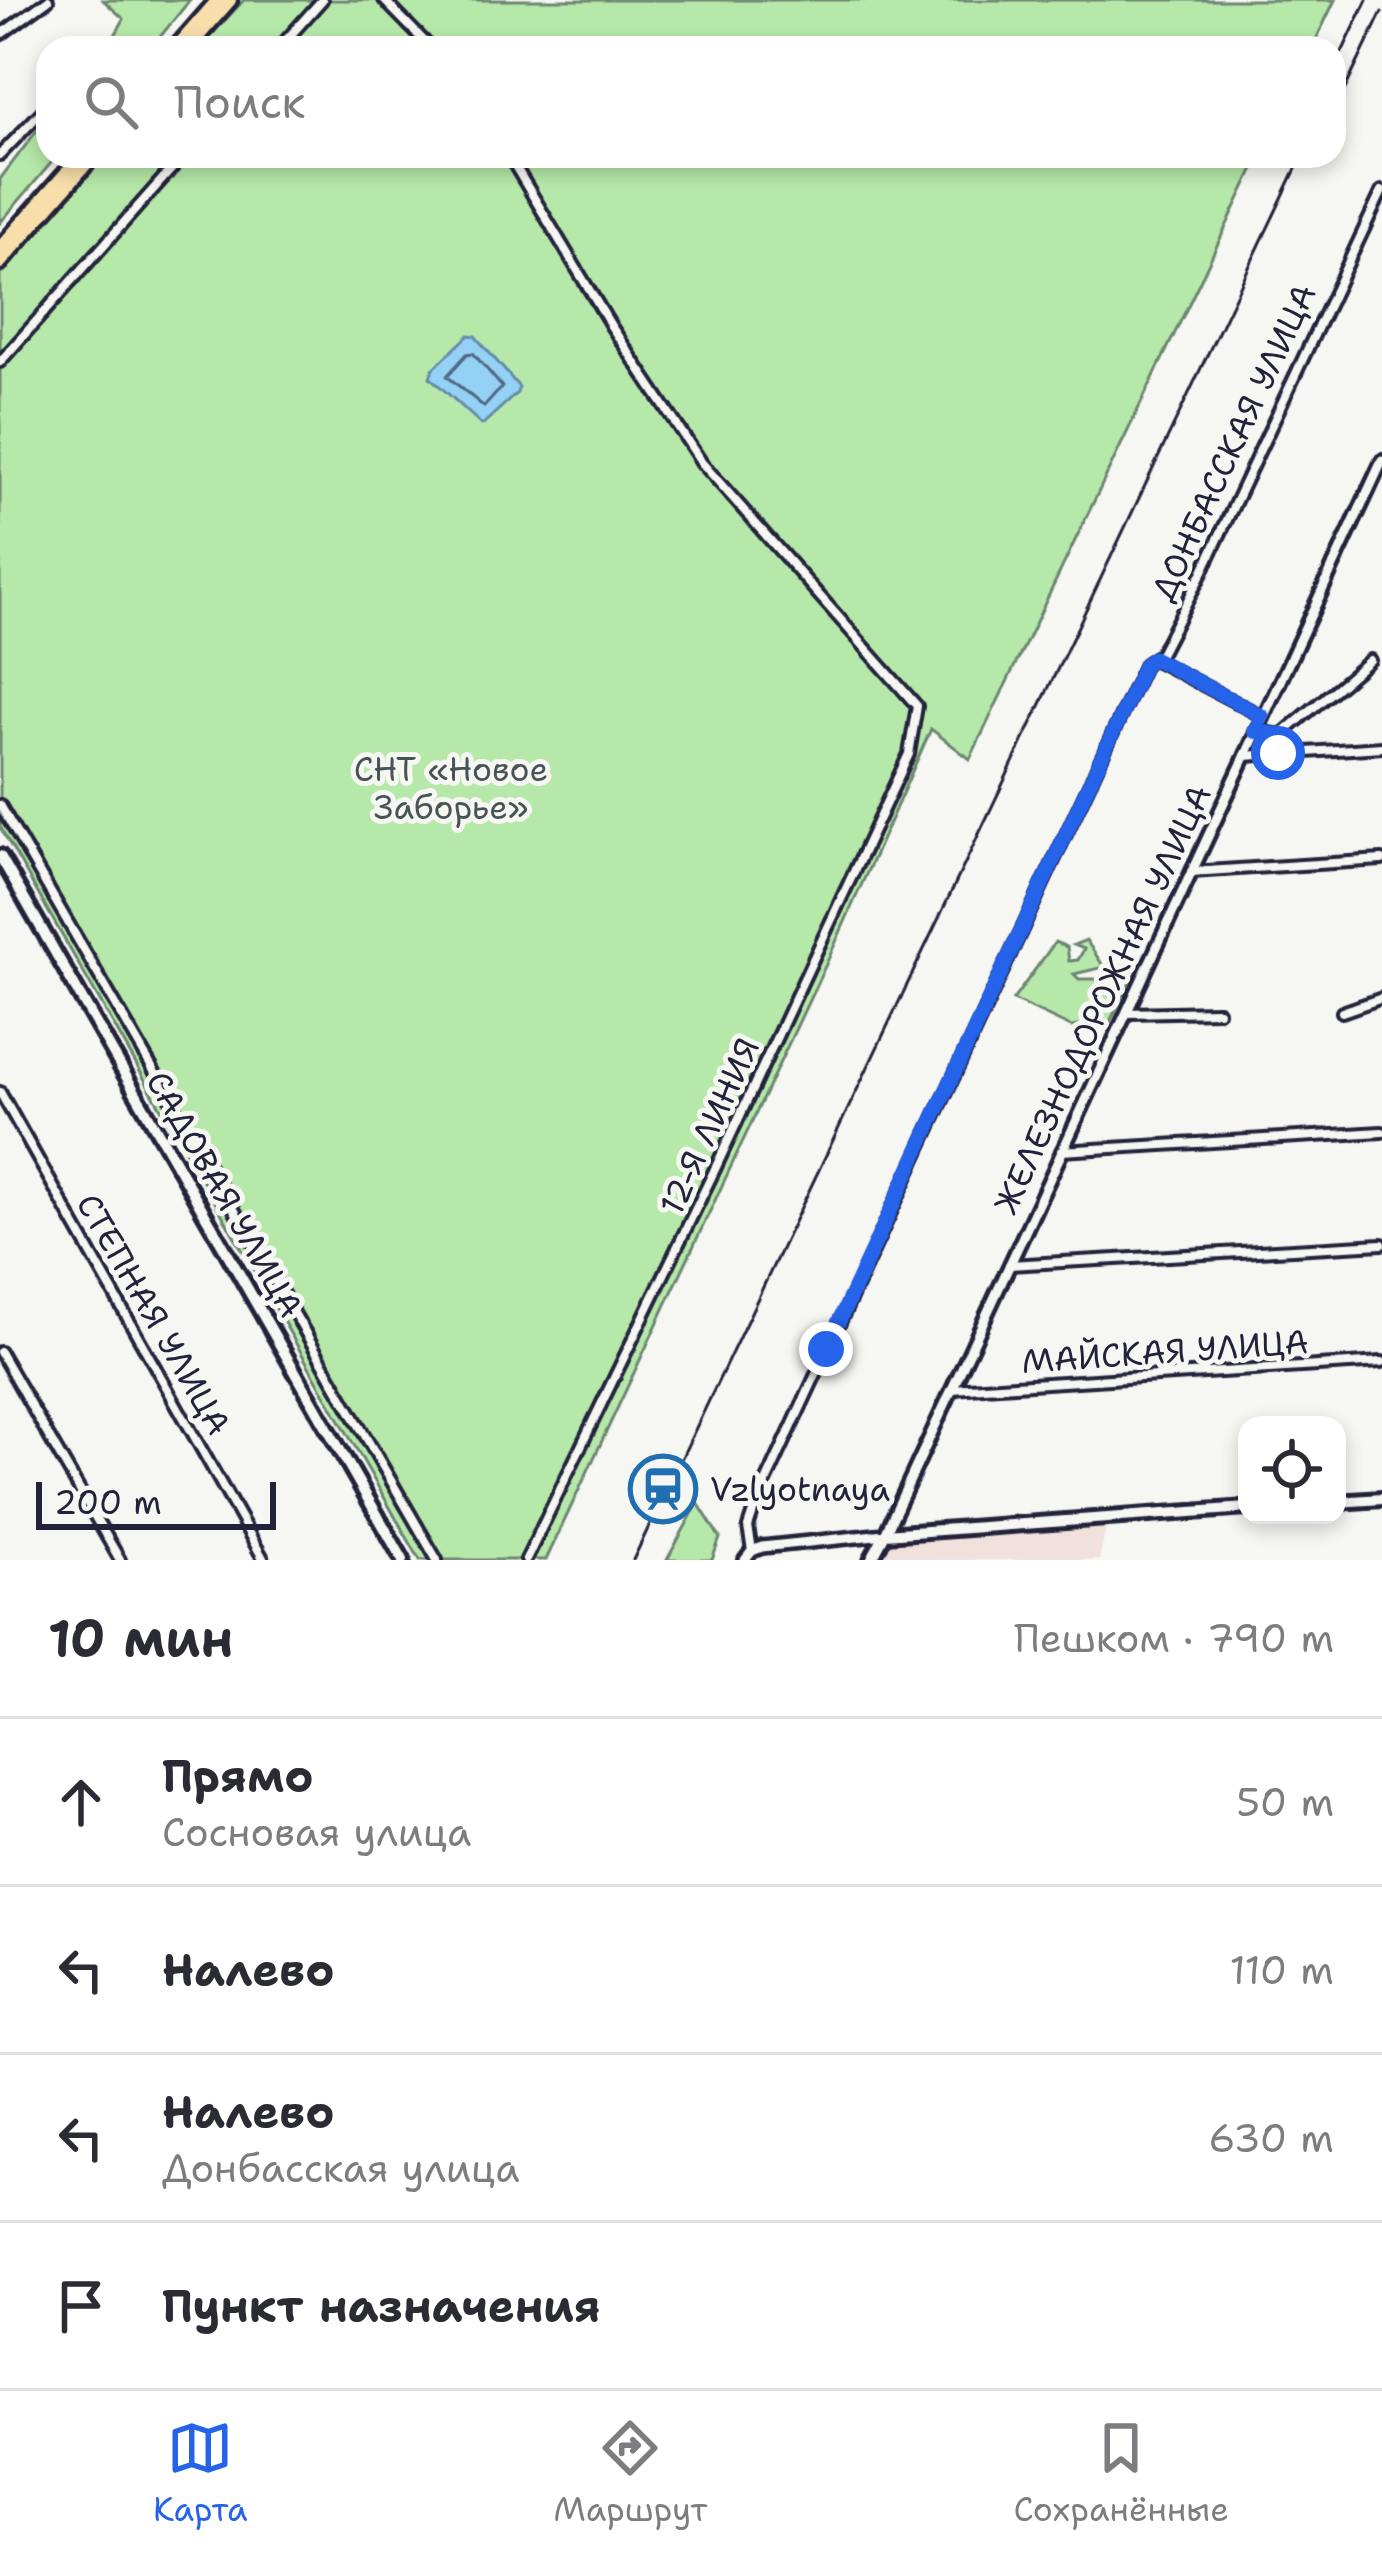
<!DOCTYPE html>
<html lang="ru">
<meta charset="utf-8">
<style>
:root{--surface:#fff;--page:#f2f2f3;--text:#2b2b33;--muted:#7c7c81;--line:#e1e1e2;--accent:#2563eb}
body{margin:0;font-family:"Shantell Sans",sans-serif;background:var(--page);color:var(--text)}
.controls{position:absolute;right:36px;bottom:36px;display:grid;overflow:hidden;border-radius:24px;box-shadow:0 6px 18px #0003}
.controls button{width:108px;height:108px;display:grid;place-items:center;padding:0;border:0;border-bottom:3px solid var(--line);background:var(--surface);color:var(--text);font:60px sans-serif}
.scale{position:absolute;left:36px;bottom:30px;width:240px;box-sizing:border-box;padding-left:12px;border:6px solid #22223b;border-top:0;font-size:33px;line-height:42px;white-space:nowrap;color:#22223b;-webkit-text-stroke:9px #f6f6f2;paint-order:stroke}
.stop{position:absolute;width:36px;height:36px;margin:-27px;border:9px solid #2563eb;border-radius:50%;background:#fff}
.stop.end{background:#2563eb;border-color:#fff;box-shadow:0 3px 12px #0008}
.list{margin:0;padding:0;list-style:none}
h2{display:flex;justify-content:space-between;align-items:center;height:156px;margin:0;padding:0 48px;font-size:51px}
h2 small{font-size:39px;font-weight:400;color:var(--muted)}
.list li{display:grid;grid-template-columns:78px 1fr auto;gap:36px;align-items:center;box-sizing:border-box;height:168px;padding:0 48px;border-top:3px solid var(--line)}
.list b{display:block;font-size:45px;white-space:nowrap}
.list p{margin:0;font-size:39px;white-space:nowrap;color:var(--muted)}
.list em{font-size:39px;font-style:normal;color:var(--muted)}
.icon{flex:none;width:66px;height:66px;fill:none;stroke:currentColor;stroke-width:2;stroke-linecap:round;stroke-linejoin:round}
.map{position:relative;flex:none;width:1382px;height:1560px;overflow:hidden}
.search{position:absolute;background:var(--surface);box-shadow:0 6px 18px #0003;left:36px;right:36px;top:36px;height:132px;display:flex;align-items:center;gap:30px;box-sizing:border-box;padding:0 42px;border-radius:36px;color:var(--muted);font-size:45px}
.sheet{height:828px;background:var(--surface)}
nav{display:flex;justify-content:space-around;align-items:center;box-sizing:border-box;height:168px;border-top:3px solid var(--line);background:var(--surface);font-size:33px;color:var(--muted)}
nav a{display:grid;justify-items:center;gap:6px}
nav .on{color:var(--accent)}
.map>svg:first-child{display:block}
</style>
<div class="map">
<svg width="1382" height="1560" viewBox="0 0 1382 1560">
<rect width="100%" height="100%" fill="#f6f6f2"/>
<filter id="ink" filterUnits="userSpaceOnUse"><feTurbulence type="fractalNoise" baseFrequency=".00833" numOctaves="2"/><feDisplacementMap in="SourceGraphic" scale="24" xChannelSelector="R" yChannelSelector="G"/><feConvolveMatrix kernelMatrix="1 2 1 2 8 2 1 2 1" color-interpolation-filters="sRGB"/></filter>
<g filter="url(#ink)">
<path fill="#f1e0dc" d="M1107 1523 1099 1560H878L889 1538Z"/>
<path fill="#b6e9a9" stroke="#6c8672" stroke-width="3" d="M103 0H190L151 48H108L124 19Z
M244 0H1335L1312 48H199Z
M48 116V156H57L0 223V179Z
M99 156H1260L970 759 931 729 827 962 546 1560H420L0 827V273Z
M1086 940 1104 967 1074 974 1079 979H1104L1123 965 1130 980 1110 1022 1071 1027 1013 1000 1055 942 1067 947 1069 961 1078 960 1084 949 1074 945Z
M698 1503 720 1538 712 1560H667Z"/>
<path fill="#94d1f4" stroke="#668baa" stroke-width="3" d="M469 335 475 336 519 387 517 393 482 425 430 377 433 369Z"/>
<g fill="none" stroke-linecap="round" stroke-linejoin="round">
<path stroke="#506885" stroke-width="3" d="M473 353 502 387 484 407 447 376 467 354Z"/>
<defs>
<path id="minor" d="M384 0 431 48
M0 35 48 0
M279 48 322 0
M0 155 48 105
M509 156 611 326 702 463 917 706 909 754 716 1167 526 1560
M0 362 183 156
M1153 659 1262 716
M1256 731 1281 735 1370 660
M1245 756 1382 747
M0 805 437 1560
M1191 872 1382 860
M1342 1012 1382 998
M1127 1013 1218 1011
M0 1092 264 1560
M1061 1151 1382 1132
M1009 1265 1382 1244
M0 1352 120 1560
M952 1389 1382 1362
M752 1551 748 1527 755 1506 1145 664 1160 654 1202 573 1382 191"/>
<path id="tertiary" d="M745 1560 752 1551 762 1547 885 1534 1382 461"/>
<path id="secondary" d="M0 856 403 1560
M1337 1502 1382 1499
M871 1560 885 1534 1247 1508"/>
<path id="primary" d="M176 48 218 0
M188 48 230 0
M0 248 81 156
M0 263 93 156"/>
</defs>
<use href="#minor" stroke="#22223b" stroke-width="16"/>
<use href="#tertiary" stroke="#22223b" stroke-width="18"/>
<use href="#secondary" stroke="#22223b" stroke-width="20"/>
<use href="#primary" stroke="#22223b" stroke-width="21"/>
<use href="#minor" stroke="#f6f6f2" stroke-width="8"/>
<use href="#tertiary" stroke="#f6f6f2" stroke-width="9"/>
<use href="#secondary" stroke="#f6f6f2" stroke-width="10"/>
<use href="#primary" stroke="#f8deab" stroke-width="12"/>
<path stroke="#22223b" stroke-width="3" d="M1334 69 1367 0
M1334 112 1382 12
M633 1560 1302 156"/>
</g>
</g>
<g fill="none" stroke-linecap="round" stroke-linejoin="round" filter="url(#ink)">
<path stroke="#2563eb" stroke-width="15" d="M826 1349 1145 664 1153 658 1262 716 1255 731 1281 735 1278 753"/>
</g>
<defs>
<symbol id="station-ring" viewBox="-11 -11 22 22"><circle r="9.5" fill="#f6f6f2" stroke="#1f6fb2" stroke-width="1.5"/><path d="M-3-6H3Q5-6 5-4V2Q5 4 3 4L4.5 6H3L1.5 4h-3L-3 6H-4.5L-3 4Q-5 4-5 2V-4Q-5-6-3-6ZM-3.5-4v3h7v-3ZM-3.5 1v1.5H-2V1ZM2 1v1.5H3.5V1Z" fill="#1f6fb2"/></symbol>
</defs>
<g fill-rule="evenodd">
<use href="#station-ring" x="625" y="1451" width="76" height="76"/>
</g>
<g text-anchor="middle" stroke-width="10" stroke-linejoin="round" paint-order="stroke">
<g font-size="33" fill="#22223b" stroke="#f6f6f2">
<text transform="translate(1233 442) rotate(-65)" y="12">ДОНБАССКАЯ УЛИЦА</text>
<text transform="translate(1102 999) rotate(-65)" y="12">ЖЕЛЕЗНОДОРОЖНАЯ УЛИЦА</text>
<text transform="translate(709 1126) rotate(-65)" y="12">12-Я ЛИНИЯ</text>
<text transform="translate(225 1194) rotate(60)" y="12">САДОВАЯ УЛИЦА</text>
<text transform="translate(154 1314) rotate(60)" y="12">СТЕПНАЯ УЛИЦА</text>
<text transform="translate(1165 1351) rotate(-4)" y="12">МАЙСКАЯ УЛИЦА</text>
</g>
<g font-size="33" fill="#475456" stroke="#f6f6f2">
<text x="451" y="781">СНТ «Новое<tspan x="451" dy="38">Заборье»</tspan></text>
</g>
<g font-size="33" fill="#22223b" stroke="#f6f6f2" text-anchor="start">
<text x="710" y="1501">Vzlyotnaya</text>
</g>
</g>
</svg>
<div class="controls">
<button><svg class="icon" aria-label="locate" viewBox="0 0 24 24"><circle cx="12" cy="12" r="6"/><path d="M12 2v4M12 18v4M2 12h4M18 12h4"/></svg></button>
</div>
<div class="scale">200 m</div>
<div class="stop" style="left:1278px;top:753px"></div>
<div class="stop end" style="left:826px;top:1349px"></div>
<div class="search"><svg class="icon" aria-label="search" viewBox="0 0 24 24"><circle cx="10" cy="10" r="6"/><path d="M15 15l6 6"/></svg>Поиск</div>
</div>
<section class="sheet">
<h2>10 мин<small>Пешком · 790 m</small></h2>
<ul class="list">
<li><svg class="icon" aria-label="ahead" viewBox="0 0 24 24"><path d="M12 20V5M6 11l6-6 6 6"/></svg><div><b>Прямо</b><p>Сосновая улица</p></div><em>50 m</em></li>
<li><svg class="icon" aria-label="left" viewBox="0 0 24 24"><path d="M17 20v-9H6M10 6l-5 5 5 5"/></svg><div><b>Налево</b></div><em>110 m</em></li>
<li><svg class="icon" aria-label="left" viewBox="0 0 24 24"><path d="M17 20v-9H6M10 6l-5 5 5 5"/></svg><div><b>Налево</b><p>Донбасская улица</p></div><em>630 m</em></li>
<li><svg class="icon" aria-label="arrive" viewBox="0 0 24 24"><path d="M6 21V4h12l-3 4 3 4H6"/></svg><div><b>Пункт назначения</b></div></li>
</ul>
</section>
<nav>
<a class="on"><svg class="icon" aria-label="map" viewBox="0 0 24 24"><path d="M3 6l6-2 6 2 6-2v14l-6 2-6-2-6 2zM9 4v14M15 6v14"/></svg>Карта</a>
<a><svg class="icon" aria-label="directions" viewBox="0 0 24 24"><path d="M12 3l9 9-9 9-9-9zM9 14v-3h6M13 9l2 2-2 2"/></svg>Маршрут</a>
<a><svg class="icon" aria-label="saved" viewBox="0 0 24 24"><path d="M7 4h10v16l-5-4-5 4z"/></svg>Сохранённые</a>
</nav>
